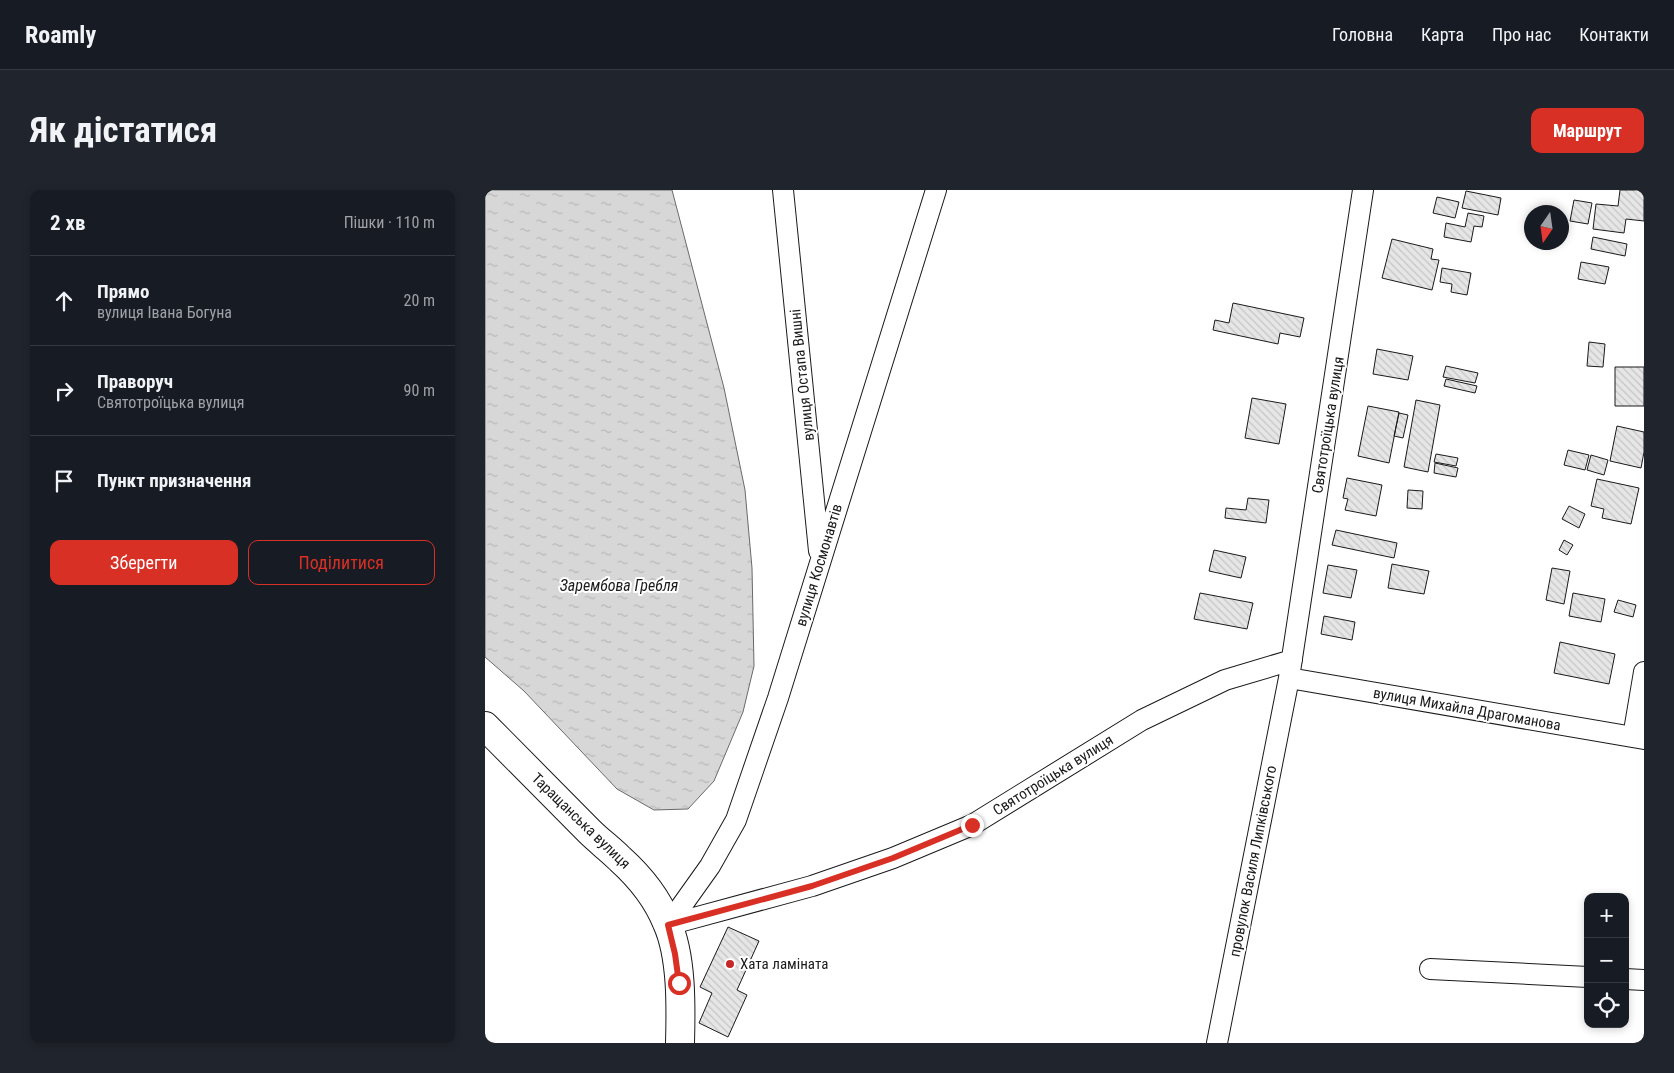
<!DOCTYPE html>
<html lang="uk">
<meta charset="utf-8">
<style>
:root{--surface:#171b24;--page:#20242c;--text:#f1f3f6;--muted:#9ea1a6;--line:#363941;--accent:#d93025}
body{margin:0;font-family:"Roboto Condensed",sans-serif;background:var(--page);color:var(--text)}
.controls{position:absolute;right:15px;bottom:15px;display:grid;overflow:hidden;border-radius:10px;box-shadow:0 2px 8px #0003}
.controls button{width:45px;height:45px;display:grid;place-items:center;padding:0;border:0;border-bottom:1px solid var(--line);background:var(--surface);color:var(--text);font:25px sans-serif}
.compass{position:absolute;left:1039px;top:15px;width:45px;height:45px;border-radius:50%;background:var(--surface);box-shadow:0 2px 8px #0003;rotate:193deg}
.stop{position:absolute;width:15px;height:15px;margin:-11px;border:4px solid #d93025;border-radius:50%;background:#fff}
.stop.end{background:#d93025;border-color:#fff;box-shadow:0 1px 5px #0008}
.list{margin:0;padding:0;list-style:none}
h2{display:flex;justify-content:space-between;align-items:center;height:65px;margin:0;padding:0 20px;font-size:21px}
h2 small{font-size:16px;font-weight:400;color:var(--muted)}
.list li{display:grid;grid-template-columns:32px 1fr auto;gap:15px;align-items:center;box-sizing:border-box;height:90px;padding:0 20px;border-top:1px solid var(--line)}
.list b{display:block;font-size:19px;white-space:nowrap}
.list p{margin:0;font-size:16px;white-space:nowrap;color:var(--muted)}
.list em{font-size:16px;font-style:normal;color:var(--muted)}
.actions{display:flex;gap:10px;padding:15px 20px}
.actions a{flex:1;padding:11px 0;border:1px solid var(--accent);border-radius:10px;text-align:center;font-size:18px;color:var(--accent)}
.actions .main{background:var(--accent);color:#fff}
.icon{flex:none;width:28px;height:28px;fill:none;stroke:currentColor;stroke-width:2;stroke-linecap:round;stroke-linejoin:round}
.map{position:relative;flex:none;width:1159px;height:853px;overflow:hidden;border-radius:10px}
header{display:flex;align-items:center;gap:30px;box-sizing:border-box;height:70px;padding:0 25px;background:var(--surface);border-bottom:1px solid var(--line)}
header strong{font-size:24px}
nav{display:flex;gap:28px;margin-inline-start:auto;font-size:18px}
.intro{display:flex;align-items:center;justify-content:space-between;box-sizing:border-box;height:120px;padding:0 30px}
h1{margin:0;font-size:35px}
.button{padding:12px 22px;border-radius:10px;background:var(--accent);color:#fff;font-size:18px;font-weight:700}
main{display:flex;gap:30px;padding:0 30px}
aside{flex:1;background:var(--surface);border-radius:10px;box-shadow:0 2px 8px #0003}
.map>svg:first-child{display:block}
</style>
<header>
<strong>Roamly</strong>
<nav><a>Головна</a><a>Карта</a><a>Про нас</a><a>Контакти</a></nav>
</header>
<div class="intro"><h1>Як дістатися</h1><a class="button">Маршрут</a></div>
<main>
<aside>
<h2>2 хв<small>Пішки · 110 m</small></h2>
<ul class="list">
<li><svg class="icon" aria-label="ahead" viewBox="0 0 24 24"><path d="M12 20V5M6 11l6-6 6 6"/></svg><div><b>Прямо</b><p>вулиця Івана Богуна</p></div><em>20 m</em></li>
<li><svg class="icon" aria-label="right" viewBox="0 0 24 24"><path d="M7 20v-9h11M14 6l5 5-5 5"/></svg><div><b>Праворуч</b><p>Святотроїцька вулиця</p></div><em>90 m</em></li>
<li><svg class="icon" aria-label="arrive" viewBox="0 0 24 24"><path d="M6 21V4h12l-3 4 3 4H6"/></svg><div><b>Пункт призначення</b></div></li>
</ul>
<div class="actions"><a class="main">Зберегти</a><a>Поділитися</a></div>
</aside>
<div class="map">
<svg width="1159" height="853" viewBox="0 0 1159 853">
<defs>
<pattern id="water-ripples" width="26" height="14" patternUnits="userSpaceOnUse" patternTransform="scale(1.25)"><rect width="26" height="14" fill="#d7d7d7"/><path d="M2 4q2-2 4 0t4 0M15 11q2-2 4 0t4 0" fill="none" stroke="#b8b8b8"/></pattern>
<pattern id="building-back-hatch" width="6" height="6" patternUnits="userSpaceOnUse" patternTransform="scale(1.25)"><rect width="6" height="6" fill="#e6e6e6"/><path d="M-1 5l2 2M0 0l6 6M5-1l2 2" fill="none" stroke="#c5c5c5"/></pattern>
</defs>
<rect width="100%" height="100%" fill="#fff"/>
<path fill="url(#water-ripples)" stroke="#6a6a6a" d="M0 0H187L239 198 260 300 267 378 269 476 258 522 229 591 203 619 169 620 132 599 39 501 0 467Z"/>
<path fill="url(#building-back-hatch)" stroke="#1a1a1a" d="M1135 0H1159V31L1141 29 1139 43 1108 39 1111 14 1133 16Z
M981 1 1016 8 1013 25 977 18Z
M952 7 974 12 970 28 948 23Z
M1089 10 1107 13 1103 34 1085 31Z
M983 23 999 26 997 37 989 36 986 52 959 47 961 33 980 37Z
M1108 47 1142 54 1140 66 1106 59Z
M907 49 948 59 946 69 954 70 947 100 897 88Z
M1096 72 1124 77 1120 94 1093 89Z
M957 78 986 83 982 105 966 102 967 94 955 92Z
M748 113 819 128 815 147 795 143 793 154 728 140 730 130 744 133Z
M1104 152 1120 154 1118 177 1102 176Z
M892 159 928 166 923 190 888 184Z
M961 176 993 183 990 193 958 187Z
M1130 177H1159V216H1130Z
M961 189 992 196 990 203 959 196Z
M767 208 801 214 794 254 760 248Z
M931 210 955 215 943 282 919 277Z
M883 216 914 222 904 273 873 266Z
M914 223 923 225 918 248 909 246Z
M1132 236 1159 242V262L1156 278 1125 271Z
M1083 260 1104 265 1100 280 1079 275Z
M951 264 973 268 971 276 949 272Z
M1106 265 1123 270 1119 285 1102 280Z
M950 273 973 278 971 287 949 283Z
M862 288 897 295 891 326 860 320 863 309 858 308Z
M1112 289 1154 298 1146 334 1117 328 1119 319 1106 316Z
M923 300 938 301 937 319 922 318Z
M763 308 784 310 781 333 740 328 741 318 761 320Z
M1084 316 1100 324 1094 338 1077 329Z
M851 340 912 353 909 368 847 355Z
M1079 350 1088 355 1082 365 1074 360Z
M729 360 761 367 756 388 724 381Z
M907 374 944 381 939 404 903 398Z
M843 375 872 380 866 408 838 403Z
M1067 378 1085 381 1079 414 1061 410Z
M715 403 768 413 762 439 709 429Z
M1088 403 1120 409 1116 432 1084 426Z
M1133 410 1151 415 1148 427 1129 422Z
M839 426 870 432 867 450 836 444Z
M1075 452 1130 464 1124 494 1069 483Z
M243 737 274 751 252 800 262 805 243 847 214 833 227 803 215 797Z"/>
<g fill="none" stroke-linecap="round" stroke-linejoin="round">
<defs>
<path id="street" d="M298 0 334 361
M804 488 1159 549
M1148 547 1159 482
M183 735 225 676 251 630 293 508 451 0
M183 735 327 696 408 668 487 635 657 530 740 490 807 470
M945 779 1103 787
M1140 789 1159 790
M732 853 804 488 878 0"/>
<path id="secondary" d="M0 536C35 571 69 606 104 641 114 651 125 659 135 669 155 687 172 708 182 733 197 766 196 817 195 853"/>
</defs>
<use href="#street" stroke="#1a1a1a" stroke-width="22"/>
<use href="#secondary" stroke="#1a1a1a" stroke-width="30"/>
<use href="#street" stroke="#fff" stroke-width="20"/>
<use href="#secondary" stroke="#fff" stroke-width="28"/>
</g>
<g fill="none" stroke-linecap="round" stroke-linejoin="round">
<path stroke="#d93025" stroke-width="6" d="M194 793 190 764 183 735 327 696 408 668 487 635"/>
</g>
<circle fill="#c62828" stroke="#fff" stroke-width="2" cx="245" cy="774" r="5"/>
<g text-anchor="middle" stroke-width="4" stroke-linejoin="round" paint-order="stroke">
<g font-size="15" fill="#1a1a1a" stroke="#fff">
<text transform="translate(317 185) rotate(-96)" y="5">вулиця Остапа Вишні</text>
<text transform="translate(843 235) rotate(-81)" y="5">Святотроїцька вулиця</text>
<text transform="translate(334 375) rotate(-73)" y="5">вулиця Космонавтів</text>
<text transform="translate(982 519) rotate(10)" y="5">вулиця Михайла Драгоманова</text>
<text transform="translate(568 585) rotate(-32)" y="5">Святотроїцька вулиця</text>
<text transform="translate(96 631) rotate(44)" y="5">Таращанська вулиця</text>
<text transform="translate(768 671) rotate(-79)" y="5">провулок Василя Липківського</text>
</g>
<g font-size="15" fill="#1a1a1a" stroke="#fff" text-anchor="start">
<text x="255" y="779">Хата ламіната</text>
</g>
<g font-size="16" font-style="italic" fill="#1a1a1a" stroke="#fff">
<text x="134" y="401">Зарембова Гребля</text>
</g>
</g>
</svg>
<div class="controls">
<button>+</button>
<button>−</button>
<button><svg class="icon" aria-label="locate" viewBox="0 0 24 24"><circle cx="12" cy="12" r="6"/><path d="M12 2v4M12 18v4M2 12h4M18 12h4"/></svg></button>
</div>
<svg class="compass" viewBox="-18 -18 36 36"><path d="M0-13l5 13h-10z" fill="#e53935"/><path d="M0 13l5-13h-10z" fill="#9ea1a6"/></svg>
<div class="stop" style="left:194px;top:793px"></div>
<div class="stop end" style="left:487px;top:635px"></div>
</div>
</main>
